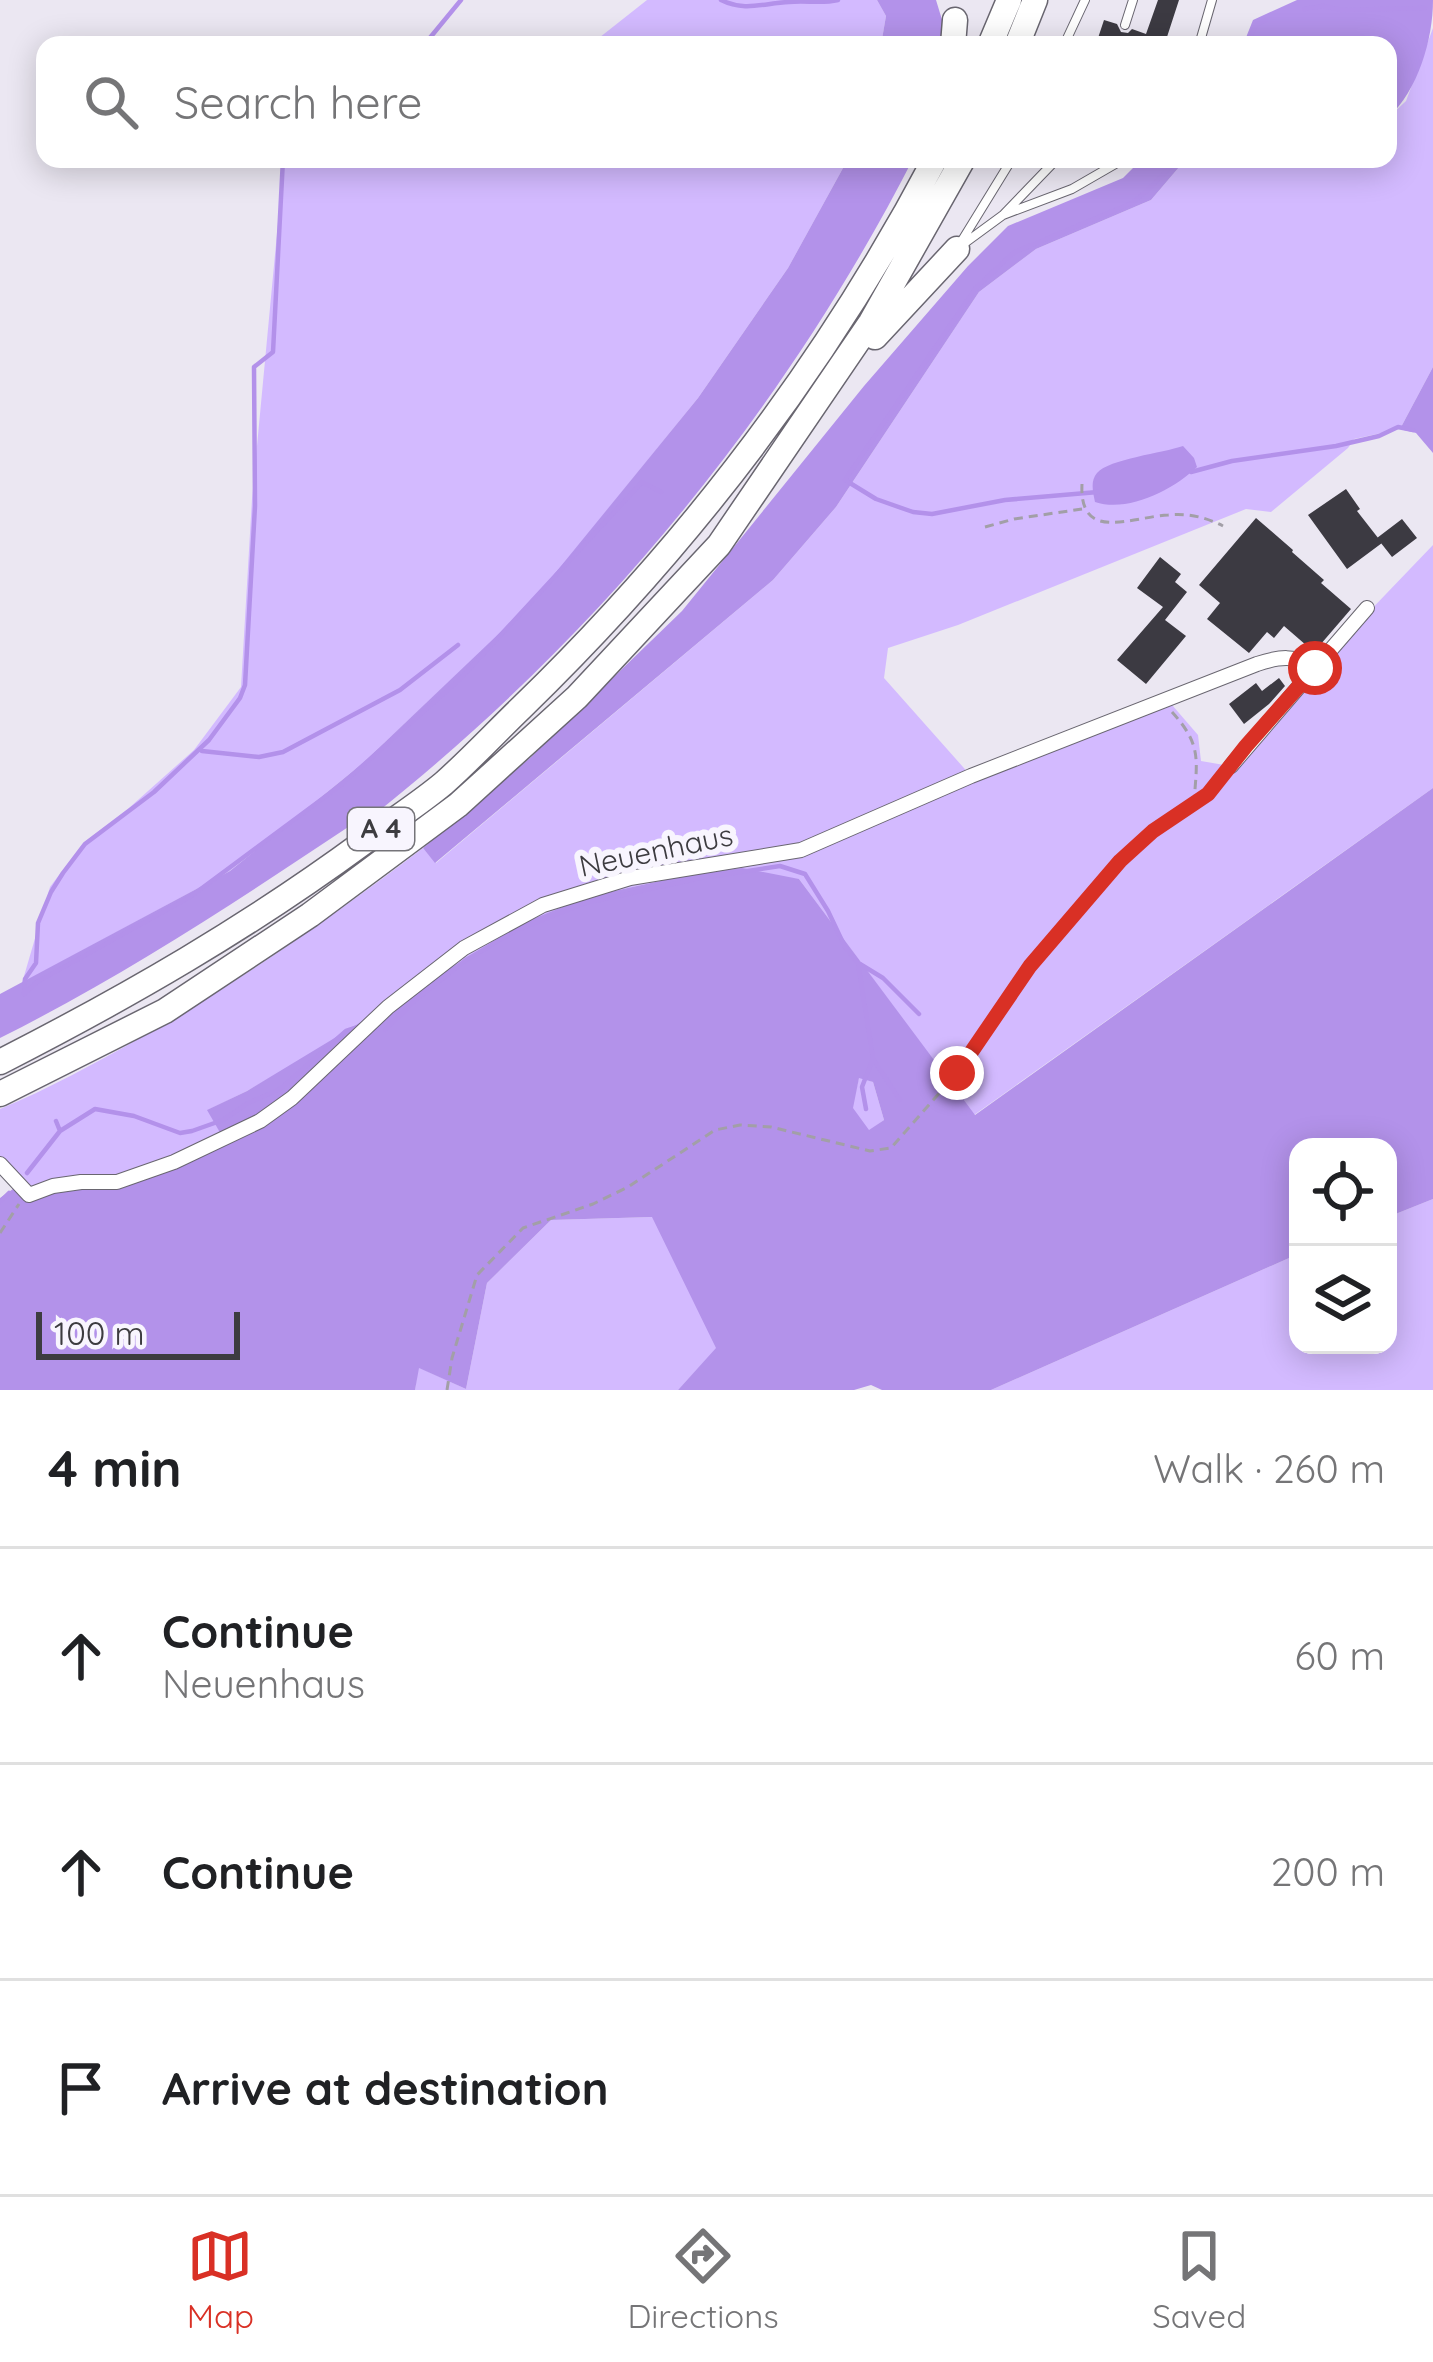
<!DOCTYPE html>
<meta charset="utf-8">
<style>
:root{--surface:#fff;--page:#f6f6f6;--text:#202124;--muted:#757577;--line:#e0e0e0;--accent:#d93025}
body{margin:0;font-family:Quicksand,sans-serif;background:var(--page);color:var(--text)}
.controls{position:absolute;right:36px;bottom:36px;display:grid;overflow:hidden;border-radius:24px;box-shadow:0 6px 30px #0003}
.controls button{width:108px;height:108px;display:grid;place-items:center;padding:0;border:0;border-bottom:3px solid var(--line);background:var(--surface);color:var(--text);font:60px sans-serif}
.scale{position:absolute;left:36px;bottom:30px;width:204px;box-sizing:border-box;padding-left:12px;border:6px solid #3d3c40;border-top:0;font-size:33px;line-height:42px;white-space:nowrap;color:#3d3c40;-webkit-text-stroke:9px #f8f5fe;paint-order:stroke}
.stop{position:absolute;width:36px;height:36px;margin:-27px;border:9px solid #d93025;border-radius:50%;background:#fff}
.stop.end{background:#d93025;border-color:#fff;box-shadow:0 3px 12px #0008}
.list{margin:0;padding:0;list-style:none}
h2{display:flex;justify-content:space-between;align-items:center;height:156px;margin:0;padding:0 48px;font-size:51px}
h2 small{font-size:39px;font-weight:400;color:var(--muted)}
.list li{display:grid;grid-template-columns:78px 1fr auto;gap:36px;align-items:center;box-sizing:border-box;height:216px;padding:0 48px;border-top:3px solid var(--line)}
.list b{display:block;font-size:45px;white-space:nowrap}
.list p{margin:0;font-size:39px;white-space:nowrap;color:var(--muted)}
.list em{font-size:39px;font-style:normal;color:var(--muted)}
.icon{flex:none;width:66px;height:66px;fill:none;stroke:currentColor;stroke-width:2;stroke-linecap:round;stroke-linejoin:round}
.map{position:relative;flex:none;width:1433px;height:1390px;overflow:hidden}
.search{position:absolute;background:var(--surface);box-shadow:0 6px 30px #0003;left:36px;right:36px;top:36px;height:132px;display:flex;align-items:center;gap:30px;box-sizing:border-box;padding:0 42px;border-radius:24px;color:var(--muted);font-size:45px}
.sheet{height:804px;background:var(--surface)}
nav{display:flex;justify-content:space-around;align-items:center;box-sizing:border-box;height:168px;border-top:3px solid var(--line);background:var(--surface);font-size:33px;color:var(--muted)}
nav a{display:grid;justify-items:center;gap:6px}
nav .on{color:var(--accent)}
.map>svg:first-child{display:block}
</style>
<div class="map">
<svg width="1433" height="1390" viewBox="0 0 1433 1390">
<rect width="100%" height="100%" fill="#ebe7f2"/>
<path fill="#d3baff" d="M647 0H877L886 16 881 45H590Z
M1433 28V367L1400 429 1354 439 1348 448 1271 512 1246 509 958 625 888 648 884 678 971 776 1166 698 1198 735 1201 761 1230 766 1315 668 1433 545V788L974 1115 799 879 687 875 587 897 247 1091 208 1110 222 1136 118 1178 31 1189 0 1158V1109C48 1089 94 1064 140 1038 239 982 332 917 423 848L436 863 773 580 836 507 979 292 1036 249 1151 200 1186 159H1388V118L1406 101Z
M284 159H848L788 268 698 398 531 604 363 763 230 871 22 983 50 887 83 843 129 808 194 750 241 687 252 499Z
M859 1077 873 1082 884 1120 869 1131 852 1108Z
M1433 1199V1390H991L1298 1254V1345H1388V1217Z
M653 1217 717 1348 678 1390H415L418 1367 466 1389 487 1283 551 1220Z"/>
<path fill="#b392ea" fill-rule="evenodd" d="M877 0H936L943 23 945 45H881L886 16Z
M1297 0H1433C1433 40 1418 90 1388 118V45H1243L1253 20Z
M848 159H913C783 413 598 637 375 814L372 811C251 892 130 973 0 1038V994L230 871 363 763 530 604 698 398 788 268Z
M1142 159H1186L1151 200 1036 249 979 292 836 507 773 580 435 863 423 848 530 758 682 611 864 386 968 266 1008 226 1123 178Z
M1433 367V453L1416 433 1400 429Z
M1433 788V1199L1388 1217V1147H1298V1254L991 1390H882L871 1385 854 1390H678L716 1348 652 1217 551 1220 487 1283 466 1389 419 1368 415 1390H0V1198L13 1189 26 1201 54 1190 118 1186 226 1143 207 1110 247 1091 528 921 587 897 687 875 742 868 799 879 975 1115ZM859 1078 873 1082 884 1120 869 1130 853 1108Z"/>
<path fill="#b391ea" d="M1183 446 1194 458 1197 467C1173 490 1128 513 1095 502 1093 492 1090 481 1097 473 1109 459 1163 453 1183 446Z"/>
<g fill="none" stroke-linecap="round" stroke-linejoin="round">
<path stroke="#b391ea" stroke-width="4.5" d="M721 0C745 12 764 3 789 2 806 0 821 4 838 0
M1304 9 1323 6 1342 10 1425 8
M424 45 461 0
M1246 45 1256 25 1266 20
M1191 472 1232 461 1336 446 1379 436 1398 427 1413 430
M1098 492 1005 500 932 514 913 512 876 499 845 480 975 289 1013 253 1132 203 1148 190 1178 159
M202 751 259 757 283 752 400 690 458 645
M860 964 883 978 919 1014
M24 994 25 979 36 963 38 923 51 892 63 873 85 844 154 792 209 740 240 698 245 685 255 506 254 367 273 352 283 159
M24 994 37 982 190 897 341 785 460 679 642 482 661 492
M385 1030 413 1002 466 960 515 931 585 903 701 878 780 866 805 874 828 911 845 947 858 963 873 1058 862 1087 866 1109
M873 1059 900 1100
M60 1131 95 1109 134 1116 180 1133 192 1131 223 1120 248 1103 280 1089 346 1031 358 1027
M27 1173 60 1131 56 1121
M0 1202 9 1193"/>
</g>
<path fill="#3c3a42" d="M1158 0H1179L1166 40 1174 45H1120L1098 38 1104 20 1117 24 1121 32 1128 33 1132 29 1146 34Z
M1346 489 1360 509 1357 511 1382 543 1347 569 1308 515Z
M1256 518 1293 550 1292 552 1324 580 1321 583 1351 609 1314 652 1284 626 1274 638 1267 632 1249 653 1207 619 1220 603 1199 585Z
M1402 519 1417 538 1392 557 1377 538Z
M1160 557 1181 574 1175 582 1187 592 1165 620 1186 636 1146 684 1117 660 1163 607 1137 588Z
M1279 678 1285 686 1269 704 1244 724 1229 704 1256 683 1262 691Z"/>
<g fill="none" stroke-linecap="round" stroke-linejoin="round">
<defs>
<path id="service" d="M1125 25 1133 0
M1064 45 1085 0
M1199 45 1212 0
M1004 214 1057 159
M961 242 1012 159
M958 248 1003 215 1072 189 1124 159"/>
<path id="minor" d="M1231 766 1315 668
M0 1164 29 1195 53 1186 81 1182H117L174 1162 260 1121 292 1098 388 1007 464 948 543 905 630 878 801 850 971 776 1257 664C1278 657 1296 654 1315 668L1367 608"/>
<path id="motorway" d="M953 45 955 20
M990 45 1009 0
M1017 45 1035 0
M875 337 957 249
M0 1062C129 996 247 928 364 842 390 822 419 804 444 783 471 759 496 732 522 707 688 546 827 364 935 159
M0 1094 165 1011 310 915 458 805 577 697 719 545 871 322 963 159"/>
</defs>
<use href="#service" stroke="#696670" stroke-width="10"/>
<use href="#minor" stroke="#696670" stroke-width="16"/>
<use href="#motorway" stroke="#696670" stroke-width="27"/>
<path stroke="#a29fa7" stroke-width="3" stroke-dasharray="9 6" stroke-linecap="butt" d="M1082 484C1079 543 1131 517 1168 515 1188 513 1205 517 1223 526
M985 527 1014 519 1082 509
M1172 712C1202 745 1197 760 1194 802
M0 1233 19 1204
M447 1390 452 1358 477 1275 523 1228 593 1204 628 1187 715 1130 740 1125 771 1127 870 1151 891 1148 957 1073 1031 966 1121 861 1153 831 1209 794 1224 776"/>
<use href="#service" stroke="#fff" stroke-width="8"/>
<use href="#minor" stroke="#fff" stroke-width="14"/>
<use href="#motorway" stroke="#fff" stroke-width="24"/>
</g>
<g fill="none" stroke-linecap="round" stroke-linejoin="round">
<path stroke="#d93025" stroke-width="15" d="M957 1073 1030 966 1120 861 1153 831 1208 794 1246 746 1315 668"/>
</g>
<g text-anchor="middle" stroke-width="12" stroke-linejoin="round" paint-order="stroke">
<rect fill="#f8f5fe" stroke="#757479" stroke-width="3" x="348" y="808" width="66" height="42" rx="9"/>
<g font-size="27" font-weight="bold" fill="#3d3c40">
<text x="381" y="838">A 4</text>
</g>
<g font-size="30" fill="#3d3c40" stroke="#f8f5fe">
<text transform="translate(656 851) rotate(-12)" y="10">Neuenhaus</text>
</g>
</g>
</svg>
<div class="controls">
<button><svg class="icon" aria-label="locate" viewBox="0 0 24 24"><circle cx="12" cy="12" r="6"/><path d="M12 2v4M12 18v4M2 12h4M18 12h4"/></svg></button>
<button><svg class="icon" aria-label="layers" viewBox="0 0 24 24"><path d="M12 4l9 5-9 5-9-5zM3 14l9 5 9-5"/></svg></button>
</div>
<div class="scale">100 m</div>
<div class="stop" style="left:1315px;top:668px"></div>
<div class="stop end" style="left:957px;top:1073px"></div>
<div class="search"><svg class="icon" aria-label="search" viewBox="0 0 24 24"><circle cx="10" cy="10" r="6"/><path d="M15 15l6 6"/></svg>Search here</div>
</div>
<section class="sheet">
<h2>4 min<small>Walk · 260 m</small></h2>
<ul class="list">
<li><svg class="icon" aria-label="ahead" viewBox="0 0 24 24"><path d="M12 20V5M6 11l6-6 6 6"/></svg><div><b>Continue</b><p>Neuenhaus</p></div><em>60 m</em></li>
<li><svg class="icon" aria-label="ahead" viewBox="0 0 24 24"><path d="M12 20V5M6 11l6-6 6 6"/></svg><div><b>Continue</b></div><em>200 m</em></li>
<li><svg class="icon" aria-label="arrive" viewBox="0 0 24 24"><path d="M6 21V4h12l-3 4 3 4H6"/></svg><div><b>Arrive at destination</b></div></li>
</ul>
</section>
<nav>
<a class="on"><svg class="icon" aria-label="map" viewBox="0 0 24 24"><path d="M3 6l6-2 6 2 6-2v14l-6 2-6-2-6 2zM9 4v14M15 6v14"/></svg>Map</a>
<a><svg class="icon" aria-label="directions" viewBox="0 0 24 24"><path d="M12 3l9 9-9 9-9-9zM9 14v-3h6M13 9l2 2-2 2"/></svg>Directions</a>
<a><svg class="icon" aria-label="saved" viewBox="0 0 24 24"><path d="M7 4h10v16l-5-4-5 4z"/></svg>Saved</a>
</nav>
